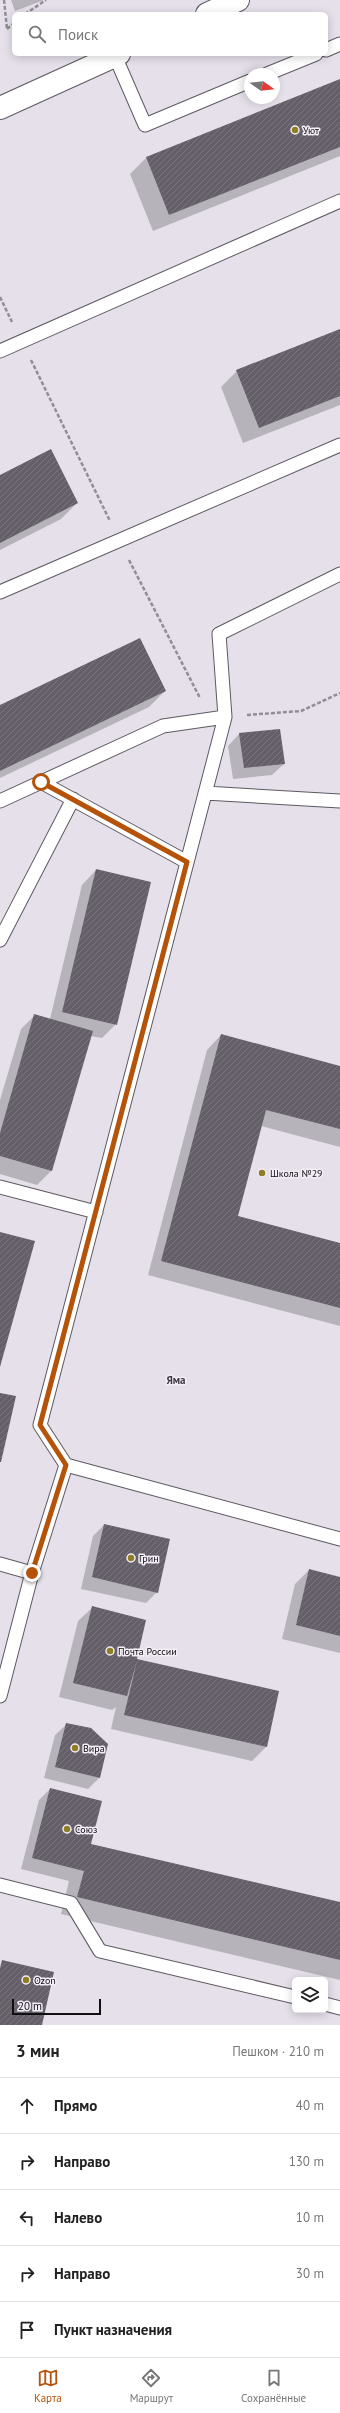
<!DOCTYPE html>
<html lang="ru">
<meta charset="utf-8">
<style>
:root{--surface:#fff;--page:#f6f6f6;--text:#222;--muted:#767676;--line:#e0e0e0;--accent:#b45309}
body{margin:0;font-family:"PT Sans",sans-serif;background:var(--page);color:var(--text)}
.controls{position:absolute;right:12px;bottom:12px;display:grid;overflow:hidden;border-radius:6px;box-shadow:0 2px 10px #0003}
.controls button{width:36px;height:36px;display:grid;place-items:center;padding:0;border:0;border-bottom:1px solid var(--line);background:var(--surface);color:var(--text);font:20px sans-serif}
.compass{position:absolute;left:244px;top:68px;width:36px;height:36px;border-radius:50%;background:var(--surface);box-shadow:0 2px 10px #0003;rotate:104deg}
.scale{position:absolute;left:12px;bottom:10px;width:89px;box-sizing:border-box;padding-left:4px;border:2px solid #0f0e11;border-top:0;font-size:11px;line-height:14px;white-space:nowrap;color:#0f0e11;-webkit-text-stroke:3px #f3edf7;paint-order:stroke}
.stop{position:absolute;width:12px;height:12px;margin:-9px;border:3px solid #b45309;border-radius:50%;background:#fff}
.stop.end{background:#b45309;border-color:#fff;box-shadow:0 1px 4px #0008}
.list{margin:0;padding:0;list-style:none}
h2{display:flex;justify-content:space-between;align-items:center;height:52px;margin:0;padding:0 16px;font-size:17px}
h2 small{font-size:13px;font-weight:400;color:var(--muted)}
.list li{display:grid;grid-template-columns:26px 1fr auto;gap:12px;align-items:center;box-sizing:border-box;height:56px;padding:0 16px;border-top:1px solid var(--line)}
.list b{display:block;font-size:15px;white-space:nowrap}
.list em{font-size:13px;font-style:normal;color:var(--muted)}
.icon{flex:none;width:22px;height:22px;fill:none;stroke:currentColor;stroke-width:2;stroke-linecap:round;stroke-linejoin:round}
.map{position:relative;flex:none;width:340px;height:2025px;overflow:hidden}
.search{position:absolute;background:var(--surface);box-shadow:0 2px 10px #0003;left:12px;right:12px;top:12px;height:44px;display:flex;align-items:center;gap:10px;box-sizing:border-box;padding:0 14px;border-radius:6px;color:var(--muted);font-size:15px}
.sheet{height:332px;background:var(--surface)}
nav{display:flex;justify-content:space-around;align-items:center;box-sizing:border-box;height:56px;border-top:1px solid var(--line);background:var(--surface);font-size:11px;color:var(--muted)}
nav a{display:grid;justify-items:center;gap:2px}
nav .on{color:var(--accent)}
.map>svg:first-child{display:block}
</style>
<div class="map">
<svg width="340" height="2025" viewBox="0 0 340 2025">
<defs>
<pattern id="building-hatch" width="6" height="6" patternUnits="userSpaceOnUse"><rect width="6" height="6" fill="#645f68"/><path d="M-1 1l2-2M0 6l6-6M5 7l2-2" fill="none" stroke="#79757c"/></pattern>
</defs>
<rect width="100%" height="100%" fill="#e5e0ea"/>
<path fill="#0003" d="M11 0H44L15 11Z
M340 80V156L153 231 130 174 146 158Z
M340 330V405L243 443 221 387 237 371Z
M0 476 77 503 61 519 0 550Z
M165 691 149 707 0 778V706Z
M239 734 284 764 272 775 233 779 228 746Z
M96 870 116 1024 102 1038 90 1036 51 1171 37 1185 0 1174V1100L21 1029 35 1015 50 1019 82 885Z
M221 1035 340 1067V1147L261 1126 237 1216 340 1244V1326L148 1275 207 1050Z
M104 1525 157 1592 146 1603 81 1589 93 1536Z
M309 1570 340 1578V1653L282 1639 295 1584Z
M93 1607 135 1660 278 1692 266 1747 252 1761 111 1729 116 1707 112 1710 59 1697 78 1621Z
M67 1724 99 1778 88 1789 44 1778 55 1735Z
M50 1789 90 1844 340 1903V1980L61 1914 69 1881 21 1869 39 1800Z"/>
<path fill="url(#building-hatch)" d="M340 79V147L169 215 146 157Z
M340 329V396L259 428 236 370Z
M51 449 78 503 0 543V475Z
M140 638 166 691 0 771V705Z
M280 729 285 764 244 768 239 733Z
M96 869 151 882 117 1025 62 1012Z
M34 1014 93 1031 52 1171 0 1156V1133Z
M221 1034 340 1066V1129L266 1110 238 1216 340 1243V1308L161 1261Z
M0 1232 35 1241 0 1367Z
M0 1393 16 1396 1 1462H0Z
M104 1524 170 1539 158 1593 92 1577Z
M309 1569 340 1577V1636L296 1625Z
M92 1606 146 1620 137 1659 279 1691 267 1747 124 1715 137 1661 127 1696 73 1683Z
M66 1723 91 1728 108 1744 100 1778 55 1767Z
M50 1788 102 1801 91 1844 340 1902V1960L77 1897 84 1871 32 1858Z
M2 1960 54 1972 42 2025H0V1968Z"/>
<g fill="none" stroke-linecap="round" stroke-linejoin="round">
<defs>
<path id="service" d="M326 50 340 44
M115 56 145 125 250 81
M267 74 316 54
M0 351 340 201
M0 592 340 445
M225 717 219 634 340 574
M41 782 187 862
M205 793 340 801
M0 801 163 726 225 717 40 1425 66 1465 340 1539
M0 940 73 799
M0 1187 96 1212
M0 1564 32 1573
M0 1696 32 1573 66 1465
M0 1885 71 1903 100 1951 295 1997
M325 2004 340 2008"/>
<path id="tertiary" d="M207 14 238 0
M0 108 119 54"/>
</defs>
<use href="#service" stroke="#5d5961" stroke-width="15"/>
<use href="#tertiary" stroke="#5d5961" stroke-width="24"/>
<path stroke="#918e95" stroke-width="2.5" stroke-dasharray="4 2" stroke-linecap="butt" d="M4 0 7 29
M25 14 46 0
M7 29 14 23
M0 297 12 322
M31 360 110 521
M129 560 200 698
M247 715 301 711 340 693"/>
<use href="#service" stroke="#fff" stroke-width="13"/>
<use href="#tertiary" stroke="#fff" stroke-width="22"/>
</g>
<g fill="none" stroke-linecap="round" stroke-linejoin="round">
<path stroke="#b45309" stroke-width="5" d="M32 1573 66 1465 40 1425 187 862 41 782"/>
</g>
<g fill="#8e7e24" stroke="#f3edf7" stroke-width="1.5">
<circle cx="295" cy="130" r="4"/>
<circle cx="262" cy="1173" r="4"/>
<circle cx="131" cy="1558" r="4"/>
<circle cx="110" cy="1651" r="4"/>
<circle cx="75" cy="1748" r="4"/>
<circle cx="67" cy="1829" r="4"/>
<circle cx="26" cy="1980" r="4"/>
</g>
<g text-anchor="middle" stroke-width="3" stroke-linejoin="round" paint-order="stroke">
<g font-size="10" fill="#0f0e11" stroke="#f3edf7" text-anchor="start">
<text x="303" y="134">Уют</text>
<text x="270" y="1177">Школа №29</text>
<text x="139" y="1562">Грин</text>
<text x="118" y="1655">Почта России</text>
<text x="83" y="1752">Вира</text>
<text x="75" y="1833">Союз</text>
<text x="34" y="1984">Ozon</text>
</g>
<g font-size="11" font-weight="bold" fill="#3e3a42" stroke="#f3edf7">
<text x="176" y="1384">Яма</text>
</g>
</g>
</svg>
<div class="controls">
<button><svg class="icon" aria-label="layers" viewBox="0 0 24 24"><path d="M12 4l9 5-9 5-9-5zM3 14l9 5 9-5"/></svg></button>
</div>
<svg class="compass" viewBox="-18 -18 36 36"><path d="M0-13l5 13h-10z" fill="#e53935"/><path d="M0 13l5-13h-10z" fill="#767676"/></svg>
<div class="scale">20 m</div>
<div class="stop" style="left:41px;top:782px"></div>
<div class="stop end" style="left:32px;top:1573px"></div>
<div class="search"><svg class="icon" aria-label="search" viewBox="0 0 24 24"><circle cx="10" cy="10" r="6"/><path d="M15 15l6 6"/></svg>Поиск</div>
</div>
<section class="sheet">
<h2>3 мин<small>Пешком · 210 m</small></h2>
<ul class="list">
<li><svg class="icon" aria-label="ahead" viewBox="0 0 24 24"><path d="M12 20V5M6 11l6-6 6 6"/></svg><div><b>Прямо</b></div><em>40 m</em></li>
<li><svg class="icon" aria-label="right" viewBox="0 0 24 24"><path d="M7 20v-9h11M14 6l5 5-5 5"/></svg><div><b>Направо</b></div><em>130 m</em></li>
<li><svg class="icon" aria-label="left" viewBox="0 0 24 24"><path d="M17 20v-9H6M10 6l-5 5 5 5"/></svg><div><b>Налево</b></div><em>10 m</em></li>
<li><svg class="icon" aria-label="right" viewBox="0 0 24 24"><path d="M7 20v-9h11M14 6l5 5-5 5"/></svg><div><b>Направо</b></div><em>30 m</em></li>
<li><svg class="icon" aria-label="arrive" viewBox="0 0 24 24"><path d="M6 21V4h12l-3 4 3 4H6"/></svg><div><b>Пункт назначения</b></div></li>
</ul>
</section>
<nav>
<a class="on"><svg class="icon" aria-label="map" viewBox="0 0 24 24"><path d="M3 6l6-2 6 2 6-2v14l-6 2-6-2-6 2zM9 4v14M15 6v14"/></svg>Карта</a>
<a><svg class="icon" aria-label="directions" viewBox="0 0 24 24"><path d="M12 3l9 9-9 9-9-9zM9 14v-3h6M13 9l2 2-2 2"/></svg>Маршрут</a>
<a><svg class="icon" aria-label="saved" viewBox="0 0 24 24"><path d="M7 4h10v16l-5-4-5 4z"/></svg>Сохранённые</a>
</nav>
